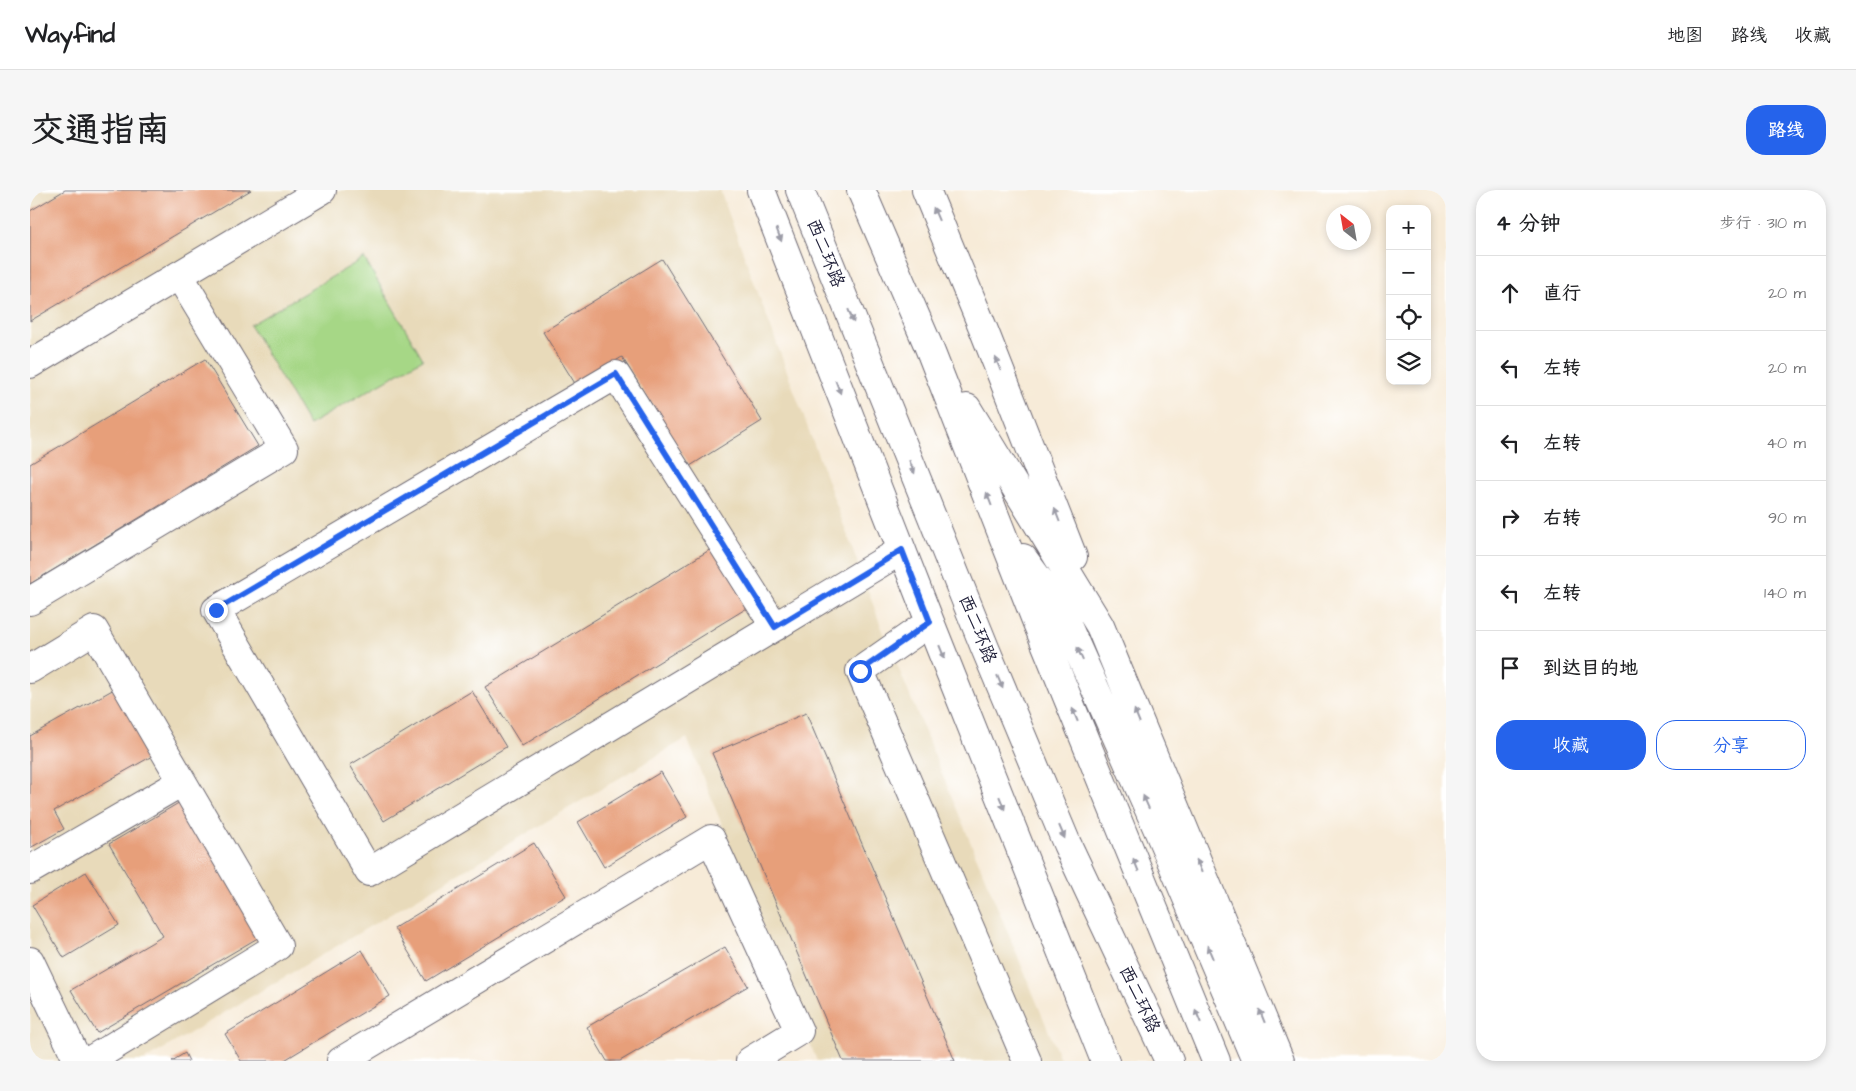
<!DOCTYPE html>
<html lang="zh">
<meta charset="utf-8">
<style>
:root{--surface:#fff;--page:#f6f6f6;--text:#202124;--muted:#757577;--line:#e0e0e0;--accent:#2563eb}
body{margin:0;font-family:"Architects Daughter","LXGW WenKai TC",sans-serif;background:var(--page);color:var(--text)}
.controls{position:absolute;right:15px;top:15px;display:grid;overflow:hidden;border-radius:10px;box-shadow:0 2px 8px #0003}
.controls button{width:45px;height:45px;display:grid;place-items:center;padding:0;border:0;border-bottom:1px solid var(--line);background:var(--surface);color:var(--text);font:25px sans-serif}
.compass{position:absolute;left:1296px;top:15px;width:45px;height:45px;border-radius:50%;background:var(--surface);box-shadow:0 2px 8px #0003;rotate:329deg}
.stop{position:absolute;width:15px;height:15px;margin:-11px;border:4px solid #2563eb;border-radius:50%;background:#fff}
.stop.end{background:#2563eb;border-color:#fff;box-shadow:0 1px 5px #0008}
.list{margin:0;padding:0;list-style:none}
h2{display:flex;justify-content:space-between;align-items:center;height:65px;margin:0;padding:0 20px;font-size:21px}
h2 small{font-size:16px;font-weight:400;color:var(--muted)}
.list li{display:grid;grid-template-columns:32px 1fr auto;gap:15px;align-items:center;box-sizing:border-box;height:75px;padding:0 20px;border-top:1px solid var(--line)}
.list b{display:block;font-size:19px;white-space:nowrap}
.list em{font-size:16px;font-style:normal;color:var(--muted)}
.actions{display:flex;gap:10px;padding:15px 20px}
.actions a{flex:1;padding:11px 0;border:1px solid var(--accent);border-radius:20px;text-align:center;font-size:18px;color:var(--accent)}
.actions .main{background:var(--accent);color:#fff}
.icon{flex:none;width:28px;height:28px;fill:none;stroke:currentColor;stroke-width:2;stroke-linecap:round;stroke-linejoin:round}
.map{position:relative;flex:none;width:1416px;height:871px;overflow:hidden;border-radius:20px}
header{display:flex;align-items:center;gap:30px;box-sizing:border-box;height:70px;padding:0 25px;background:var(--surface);border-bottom:1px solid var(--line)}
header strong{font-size:24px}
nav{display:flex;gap:28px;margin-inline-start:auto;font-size:18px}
.intro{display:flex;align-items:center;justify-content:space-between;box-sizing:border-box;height:120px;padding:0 30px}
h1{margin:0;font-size:35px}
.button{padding:12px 22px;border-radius:20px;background:var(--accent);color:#fff;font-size:18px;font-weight:700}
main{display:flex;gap:30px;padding:0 30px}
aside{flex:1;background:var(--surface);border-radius:20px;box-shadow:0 2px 8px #0003}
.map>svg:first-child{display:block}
</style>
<header>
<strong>Wayfind</strong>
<nav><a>地图</a><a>路线</a><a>收藏</a></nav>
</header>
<div class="intro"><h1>交通指南</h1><a class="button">路线</a></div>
<main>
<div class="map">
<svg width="1416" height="871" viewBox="0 0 1416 871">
<rect width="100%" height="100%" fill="#fff"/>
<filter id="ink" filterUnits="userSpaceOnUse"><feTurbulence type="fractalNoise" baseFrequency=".02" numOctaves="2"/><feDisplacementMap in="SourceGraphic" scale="10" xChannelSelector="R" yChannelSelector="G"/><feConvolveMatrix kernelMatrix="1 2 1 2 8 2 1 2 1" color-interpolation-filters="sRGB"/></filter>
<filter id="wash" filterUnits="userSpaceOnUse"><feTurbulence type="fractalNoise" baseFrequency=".0096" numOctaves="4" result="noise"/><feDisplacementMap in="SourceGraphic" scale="20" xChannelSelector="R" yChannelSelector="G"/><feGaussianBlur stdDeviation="1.12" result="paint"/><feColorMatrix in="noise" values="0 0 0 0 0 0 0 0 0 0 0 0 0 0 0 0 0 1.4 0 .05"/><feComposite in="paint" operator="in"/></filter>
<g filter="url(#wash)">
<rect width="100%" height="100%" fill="#f7ebd8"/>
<path fill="#e8daba" d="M0 0H690L851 436 1031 871H787L657 548 113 871H0Z"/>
<path fill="#a6d786" stroke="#647c60" d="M334 68 393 169 279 235 220 135Z"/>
<g id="blocks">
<path fill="#e79f7a" d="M35 0H221L0 131V21Z
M632 69 732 231 660 276 592 167 546 195 513 142Z
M175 169 228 256 0 394V274Z
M686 356 722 415 492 556 455 497Z
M86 498 124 565 24 621 34 639 0 658V546Z
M442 501 476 557 354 631 320 575Z
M776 523 925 871H813L682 563Z
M631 582 657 627 574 677 548 632Z
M152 611 231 746 67 843 41 800 133 746 79 654Z
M504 653 536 706 396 791 364 738Z
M56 682 89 735 34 768 2 715Z
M695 757 718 796 590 871H577L557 837Z
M332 760 360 806 253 871H211L195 844Z
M155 863 159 871H142Z"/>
</g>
</g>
<g filter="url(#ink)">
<use href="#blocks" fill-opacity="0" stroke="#6d6872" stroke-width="1"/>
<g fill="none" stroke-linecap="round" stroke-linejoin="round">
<defs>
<path id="minor" d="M731 0 900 432 1075 871
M0 174 292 0
M0 411 254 259 149 85
M900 432 830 481 997 871
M745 437 586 185 186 420 339 682 872 360
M0 479 64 440 248 756 59 871
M0 680 152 592
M0 771 48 871
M311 871 681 649 769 841 720 871"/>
<path id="highway" d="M770 0 955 458 1037 654 1139 871
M831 0 898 155 1007 433 1186 871
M896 0 953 138 1043 367
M937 218 1070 436 1250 871
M993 368 1029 417 1128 640 1226 871"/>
</defs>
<use href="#minor" stroke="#6d6872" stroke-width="30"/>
<use href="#highway" stroke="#6d6872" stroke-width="30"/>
<use href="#minor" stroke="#fff" stroke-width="28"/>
<use href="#highway" stroke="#fff" stroke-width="28"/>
</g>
<defs><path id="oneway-solid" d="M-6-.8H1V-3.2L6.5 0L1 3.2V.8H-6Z" transform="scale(1.25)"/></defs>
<g fill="#9c9ca7">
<use href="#oneway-solid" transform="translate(906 24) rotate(-113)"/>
<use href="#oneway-solid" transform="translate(749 45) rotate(69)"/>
<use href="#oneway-solid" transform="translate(821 126) rotate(68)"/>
<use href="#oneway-solid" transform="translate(968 174) rotate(-111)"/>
<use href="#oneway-solid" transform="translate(808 197) rotate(69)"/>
<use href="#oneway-solid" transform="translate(882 277) rotate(68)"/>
<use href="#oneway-solid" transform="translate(959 309) rotate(-111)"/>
<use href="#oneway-solid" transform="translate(1027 325) rotate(-111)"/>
<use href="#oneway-solid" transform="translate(912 462) rotate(68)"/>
<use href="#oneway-solid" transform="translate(1050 464) rotate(-114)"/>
<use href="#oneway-solid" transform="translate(970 492) rotate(67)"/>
<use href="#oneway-solid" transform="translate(1045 525) rotate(-112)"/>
<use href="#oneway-solid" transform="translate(1107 526) rotate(-112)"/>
<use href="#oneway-solid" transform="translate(1116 612) rotate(-114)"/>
<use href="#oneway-solid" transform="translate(972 613) rotate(68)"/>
<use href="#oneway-solid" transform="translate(1032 642) rotate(67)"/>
<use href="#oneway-solid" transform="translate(1106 675) rotate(-112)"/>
<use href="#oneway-solid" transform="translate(1169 676) rotate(-112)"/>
<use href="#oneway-solid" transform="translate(1180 762) rotate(-113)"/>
<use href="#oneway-solid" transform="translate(1168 826) rotate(-112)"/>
<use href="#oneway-solid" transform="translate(1232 826) rotate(-112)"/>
</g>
</g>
<g fill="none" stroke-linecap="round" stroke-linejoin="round" filter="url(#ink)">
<path stroke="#2563eb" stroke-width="6" d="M186 420 586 184 745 437 872 360 900 432 830 481"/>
</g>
<g text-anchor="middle" stroke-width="5" stroke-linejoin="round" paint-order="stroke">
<g font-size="18" fill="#22223b" stroke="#fff">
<text transform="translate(796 63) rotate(68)" y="6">西二环路</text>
<text transform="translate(948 439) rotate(68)" y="6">西二环路</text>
<text transform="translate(1110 809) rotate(65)" y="6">西二环路</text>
</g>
</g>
</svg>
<div class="controls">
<button>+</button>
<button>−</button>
<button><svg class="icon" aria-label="locate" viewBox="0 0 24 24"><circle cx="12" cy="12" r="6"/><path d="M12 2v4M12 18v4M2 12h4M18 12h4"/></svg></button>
<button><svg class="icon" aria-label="layers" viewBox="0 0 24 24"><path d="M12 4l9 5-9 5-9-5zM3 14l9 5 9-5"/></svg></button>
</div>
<svg class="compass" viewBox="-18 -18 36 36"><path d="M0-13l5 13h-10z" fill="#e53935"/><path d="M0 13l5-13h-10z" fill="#757577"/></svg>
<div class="stop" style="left:830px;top:481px"></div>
<div class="stop end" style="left:186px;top:420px"></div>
</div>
<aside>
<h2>4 分钟<small>步行 · 310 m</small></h2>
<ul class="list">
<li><svg class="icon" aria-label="ahead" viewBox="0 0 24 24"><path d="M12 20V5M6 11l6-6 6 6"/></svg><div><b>直行</b></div><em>20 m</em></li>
<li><svg class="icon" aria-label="left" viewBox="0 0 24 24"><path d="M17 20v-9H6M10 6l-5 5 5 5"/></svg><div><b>左转</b></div><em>20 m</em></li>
<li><svg class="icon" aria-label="left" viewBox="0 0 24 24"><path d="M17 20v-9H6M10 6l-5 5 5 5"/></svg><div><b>左转</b></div><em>40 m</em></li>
<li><svg class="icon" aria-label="right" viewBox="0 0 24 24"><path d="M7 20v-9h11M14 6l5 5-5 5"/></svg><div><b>右转</b></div><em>90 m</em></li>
<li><svg class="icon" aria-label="left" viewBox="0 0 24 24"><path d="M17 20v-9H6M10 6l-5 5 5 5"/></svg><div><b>左转</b></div><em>140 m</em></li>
<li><svg class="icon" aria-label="arrive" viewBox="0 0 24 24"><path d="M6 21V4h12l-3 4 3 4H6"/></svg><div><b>到达目的地</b></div></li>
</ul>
<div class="actions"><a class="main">收藏</a><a>分享</a></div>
</aside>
</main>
